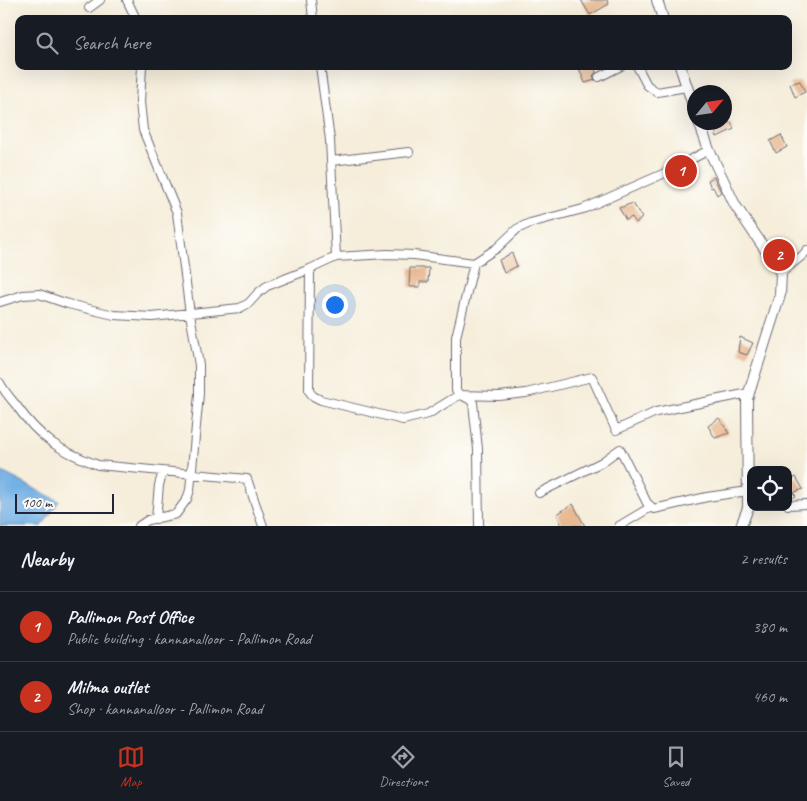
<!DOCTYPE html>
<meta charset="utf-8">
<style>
:root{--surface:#171b24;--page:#20242c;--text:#f1f3f6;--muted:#9ea1a6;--line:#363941;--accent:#c8321e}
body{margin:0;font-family:Caveat,sans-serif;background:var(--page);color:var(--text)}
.controls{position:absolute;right:15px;bottom:15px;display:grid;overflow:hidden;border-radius:10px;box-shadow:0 5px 20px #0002}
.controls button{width:45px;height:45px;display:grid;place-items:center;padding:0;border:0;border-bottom:1px solid var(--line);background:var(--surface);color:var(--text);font:25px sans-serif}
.compass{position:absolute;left:687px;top:85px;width:45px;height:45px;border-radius:50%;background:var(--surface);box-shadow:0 5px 20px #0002;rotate:61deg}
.scale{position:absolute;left:15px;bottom:12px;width:99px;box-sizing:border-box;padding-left:5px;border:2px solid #22223b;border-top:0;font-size:14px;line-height:18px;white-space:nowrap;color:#22223b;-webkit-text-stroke:4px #fdfcf7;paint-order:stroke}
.you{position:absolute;left:334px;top:304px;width:18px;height:18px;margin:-12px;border:4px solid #fff;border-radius:50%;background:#1a73e8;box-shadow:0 0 0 8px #1a73e833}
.badge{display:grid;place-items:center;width:32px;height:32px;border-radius:50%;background:var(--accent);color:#fff;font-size:16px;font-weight:700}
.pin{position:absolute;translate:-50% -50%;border:2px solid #fff;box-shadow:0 1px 5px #0006}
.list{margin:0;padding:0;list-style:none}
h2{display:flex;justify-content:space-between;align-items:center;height:65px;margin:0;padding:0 20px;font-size:21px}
h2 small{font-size:16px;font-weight:400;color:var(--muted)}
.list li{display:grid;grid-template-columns:32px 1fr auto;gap:15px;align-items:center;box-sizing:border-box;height:70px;padding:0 20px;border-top:1px solid var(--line)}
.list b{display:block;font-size:19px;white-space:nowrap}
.list p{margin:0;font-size:16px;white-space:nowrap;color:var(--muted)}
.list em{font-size:16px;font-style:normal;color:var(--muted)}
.icon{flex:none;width:28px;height:28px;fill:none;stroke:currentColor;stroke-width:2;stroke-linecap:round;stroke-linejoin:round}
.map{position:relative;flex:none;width:807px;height:526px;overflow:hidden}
.search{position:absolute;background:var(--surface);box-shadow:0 5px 20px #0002;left:15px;right:15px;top:15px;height:55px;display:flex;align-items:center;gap:12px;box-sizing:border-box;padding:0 18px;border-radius:10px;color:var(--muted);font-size:19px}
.sheet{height:205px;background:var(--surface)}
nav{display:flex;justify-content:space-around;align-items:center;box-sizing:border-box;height:70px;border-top:1px solid var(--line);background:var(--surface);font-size:14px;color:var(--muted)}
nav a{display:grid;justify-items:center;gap:2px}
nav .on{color:var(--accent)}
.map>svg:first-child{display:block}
</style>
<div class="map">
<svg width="807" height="526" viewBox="0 0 807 526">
<rect width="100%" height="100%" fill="#fdfcf7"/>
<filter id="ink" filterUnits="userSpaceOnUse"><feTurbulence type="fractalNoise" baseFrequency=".02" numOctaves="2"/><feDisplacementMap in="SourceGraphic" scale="10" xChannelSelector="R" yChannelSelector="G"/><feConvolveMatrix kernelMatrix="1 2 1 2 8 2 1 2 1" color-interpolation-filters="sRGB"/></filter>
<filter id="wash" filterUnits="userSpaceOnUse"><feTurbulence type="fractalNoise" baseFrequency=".0096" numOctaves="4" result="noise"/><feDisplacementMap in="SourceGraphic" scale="20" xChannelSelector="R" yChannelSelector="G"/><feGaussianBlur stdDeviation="1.12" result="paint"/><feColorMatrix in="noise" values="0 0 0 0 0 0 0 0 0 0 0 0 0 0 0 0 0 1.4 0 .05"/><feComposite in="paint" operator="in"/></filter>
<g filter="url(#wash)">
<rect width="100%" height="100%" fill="#f6eedb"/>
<path fill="#73b0e5" stroke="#4a6990" d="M0 471 59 501 42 526H0Z"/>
<g id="blocks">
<path fill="#e8b992" d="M581 0H607L609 4 590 15Z
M584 66H594L596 72 593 76 595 80 585 83 579 68Z
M800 81 805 92 795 97 790 84Z
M731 122 734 129 717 137 715 129Z
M781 135 787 147 776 153 770 141Z
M714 177 721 192 717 195 713 187 711 188 708 180Z
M633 203 642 218 636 223 632 217 626 220 619 208Z
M512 253 517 266 504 273 499 260Z
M410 268H429L428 282H420V287H409Z
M740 337 753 343 747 355 738 352Z
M719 418 729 433 715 438 708 426Z
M796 477 803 489 793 493 796 496 790 499 788 497V481Z
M573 504 585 526H562L557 514Z"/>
</g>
</g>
<g filter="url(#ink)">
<use href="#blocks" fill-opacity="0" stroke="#6c6973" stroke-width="1"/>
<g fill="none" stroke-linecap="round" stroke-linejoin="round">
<defs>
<path id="minor" d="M127 0 136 19
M311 0 313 19
M89 8 100 0
M320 66 330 140 336 257
M637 66 647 85 657 92 687 87
M599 77 621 66
M331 161 409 152
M310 269 309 391 313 396 321 400 403 420 428 414 459 395 499 396 526 393 592 377 616 430 656 412 749 393
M781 273 803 255 807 250
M0 302 23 295 39 294 68 304 114 315 152 317 240 308 249 303 258 293 267 286 310 269 336 257 387 254 414 255 474 263
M0 383C4 391 10 398 16 405 40 439 60 451 98 465L247 479 263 526
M539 493 602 462 620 449 647 503 654 509 707 497 748 491
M788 505 807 504
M156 519 159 485 163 472
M139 526 148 520 176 514 187 499 190 490 199 394V365L190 314 177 213 143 130 140 102 142 66
M479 526 478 449 473 403C469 396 459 397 456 390V337L474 263 497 248 517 229 530 223 583 209 665 173 709 150
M619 526 651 507"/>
<path id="tertiary" d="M657 0 663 19
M680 66 694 108
M699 122 709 150 735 205 781 273 780 295 747 399 748 508 741 526"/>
</defs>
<use href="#minor" stroke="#6c6973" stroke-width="10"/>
<use href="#tertiary" stroke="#6c6973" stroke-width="12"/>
<use href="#minor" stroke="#fff" stroke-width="8"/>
<use href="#tertiary" stroke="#fff" stroke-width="10"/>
</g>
</g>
</svg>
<div class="controls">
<button><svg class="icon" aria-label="locate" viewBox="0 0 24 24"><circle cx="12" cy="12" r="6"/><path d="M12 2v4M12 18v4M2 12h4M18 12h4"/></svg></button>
</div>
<svg class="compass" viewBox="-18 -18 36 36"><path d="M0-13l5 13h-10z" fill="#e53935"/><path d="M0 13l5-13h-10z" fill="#9ea1a6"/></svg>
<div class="scale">100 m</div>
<div class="you"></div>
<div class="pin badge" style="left:681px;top:171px">1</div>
<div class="pin badge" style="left:779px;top:255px">2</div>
<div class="search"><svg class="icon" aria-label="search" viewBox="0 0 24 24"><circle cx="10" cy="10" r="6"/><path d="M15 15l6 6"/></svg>Search here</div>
</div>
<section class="sheet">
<h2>Nearby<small>2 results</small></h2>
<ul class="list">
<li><span class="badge">1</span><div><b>Pallimon Post Office</b><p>Public building · kannanalloor - Pallimon Road</p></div><em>380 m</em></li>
<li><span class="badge">2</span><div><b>Milma outlet</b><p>Shop · kannanalloor - Pallimon Road</p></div><em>460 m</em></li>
</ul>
</section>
<nav>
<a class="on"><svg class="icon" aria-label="map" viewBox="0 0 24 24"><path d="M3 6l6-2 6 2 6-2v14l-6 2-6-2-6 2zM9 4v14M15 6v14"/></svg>Map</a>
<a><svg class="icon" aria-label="directions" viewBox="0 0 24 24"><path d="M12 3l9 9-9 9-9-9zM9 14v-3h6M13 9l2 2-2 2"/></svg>Directions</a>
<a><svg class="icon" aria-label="saved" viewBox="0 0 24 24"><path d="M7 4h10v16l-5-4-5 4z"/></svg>Saved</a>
</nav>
